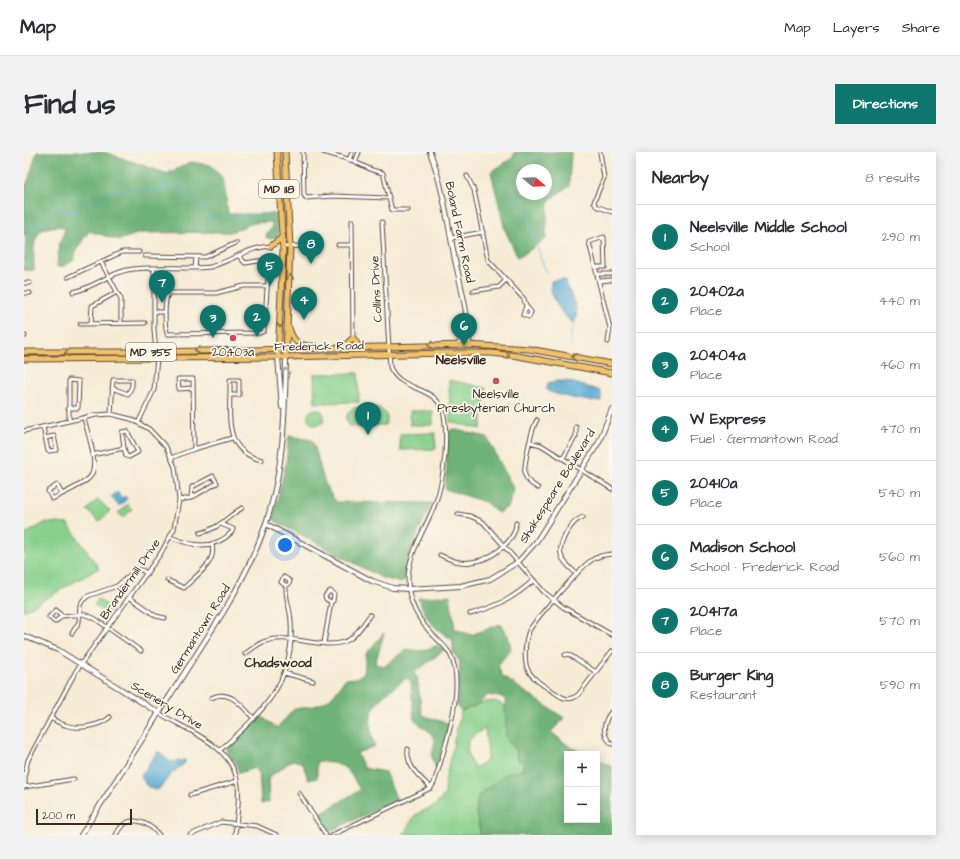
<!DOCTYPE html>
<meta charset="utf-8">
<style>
:root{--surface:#fff;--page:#f2f2f3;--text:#2b2b33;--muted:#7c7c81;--line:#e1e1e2;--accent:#0f766e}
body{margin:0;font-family:"Architects Daughter",sans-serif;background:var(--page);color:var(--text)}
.controls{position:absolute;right:12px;bottom:12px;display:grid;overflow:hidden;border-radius:0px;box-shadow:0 2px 10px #0003}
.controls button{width:36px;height:36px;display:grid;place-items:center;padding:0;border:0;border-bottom:1px solid var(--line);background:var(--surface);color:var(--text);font:20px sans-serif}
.compass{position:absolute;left:492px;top:12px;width:36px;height:36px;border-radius:50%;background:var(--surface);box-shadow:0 2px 10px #0003;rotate:109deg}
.scale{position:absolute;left:12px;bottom:10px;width:96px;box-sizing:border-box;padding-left:4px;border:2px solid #3b2a1e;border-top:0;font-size:11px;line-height:14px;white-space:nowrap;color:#3b2a1e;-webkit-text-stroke:3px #fbf7ec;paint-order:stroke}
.you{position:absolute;left:261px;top:393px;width:14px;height:14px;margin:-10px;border:3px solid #fff;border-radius:50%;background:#1a73e8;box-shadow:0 0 0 6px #1a73e833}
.badge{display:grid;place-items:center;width:26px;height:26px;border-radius:50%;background:var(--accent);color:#fff;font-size:13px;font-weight:700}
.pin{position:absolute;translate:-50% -33px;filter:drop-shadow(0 1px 2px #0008)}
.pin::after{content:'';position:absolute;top:21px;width:14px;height:12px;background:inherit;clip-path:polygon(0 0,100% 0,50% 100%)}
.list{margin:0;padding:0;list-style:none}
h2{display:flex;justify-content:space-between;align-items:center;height:52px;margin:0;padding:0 16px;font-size:17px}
h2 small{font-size:13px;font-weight:400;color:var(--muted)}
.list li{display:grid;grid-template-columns:26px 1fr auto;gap:12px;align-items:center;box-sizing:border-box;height:64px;padding:0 16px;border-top:1px solid var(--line)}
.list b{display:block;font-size:15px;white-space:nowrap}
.list p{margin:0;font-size:13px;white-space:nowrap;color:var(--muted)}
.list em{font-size:13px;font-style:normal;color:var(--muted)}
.map{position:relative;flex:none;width:588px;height:683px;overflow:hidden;border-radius:0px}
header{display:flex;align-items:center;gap:24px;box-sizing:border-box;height:56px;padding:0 20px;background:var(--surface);border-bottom:1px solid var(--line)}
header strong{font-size:19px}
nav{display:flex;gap:22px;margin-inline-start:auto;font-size:14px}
.intro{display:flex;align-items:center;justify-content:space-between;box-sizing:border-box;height:96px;padding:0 24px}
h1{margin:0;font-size:28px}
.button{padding:10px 18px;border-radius:0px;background:var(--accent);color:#fff;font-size:14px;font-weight:700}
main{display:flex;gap:24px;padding:0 24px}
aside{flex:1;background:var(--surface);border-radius:0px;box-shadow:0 2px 10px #0003}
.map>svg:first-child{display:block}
</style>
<header>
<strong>Map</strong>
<nav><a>Map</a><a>Layers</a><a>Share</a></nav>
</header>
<div class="intro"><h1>Find us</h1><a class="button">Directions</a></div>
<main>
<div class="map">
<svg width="588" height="683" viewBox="0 0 588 683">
<rect width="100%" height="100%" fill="#fbf7ec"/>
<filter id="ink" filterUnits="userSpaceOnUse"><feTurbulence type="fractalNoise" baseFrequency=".025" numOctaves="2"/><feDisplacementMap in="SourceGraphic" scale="8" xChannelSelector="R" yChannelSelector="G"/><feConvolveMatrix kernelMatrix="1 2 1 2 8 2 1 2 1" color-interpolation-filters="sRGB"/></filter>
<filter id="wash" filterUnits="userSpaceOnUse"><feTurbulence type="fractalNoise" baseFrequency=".012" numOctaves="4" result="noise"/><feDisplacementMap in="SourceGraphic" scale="16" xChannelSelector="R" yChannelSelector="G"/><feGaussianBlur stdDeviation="0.9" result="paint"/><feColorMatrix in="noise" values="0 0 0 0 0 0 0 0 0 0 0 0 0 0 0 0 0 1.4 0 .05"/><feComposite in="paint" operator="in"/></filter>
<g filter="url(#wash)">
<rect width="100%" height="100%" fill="#f6ebd5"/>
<path fill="#88d08c" stroke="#627d55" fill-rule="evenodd" d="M334 221 335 250 291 251 290 222Z
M425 228 462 236 457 277 426 270Z
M336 255 342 258V271L339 275 326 274 322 267C324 259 327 255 336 255Z
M351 255C361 258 366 264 361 273L348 274 345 271 344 259Z
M284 265a8 8 0 1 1 16 0a8 8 0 1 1-16 0Z
M386 259H409V273H386Z
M411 281 412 297 376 298V282Z
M74 347 86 359 75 370 63 358Z
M103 352 108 357 99 366 94 361Z
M22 370 44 372 75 416 0 459V383Z
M74 447 87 456 83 462 70 453Z
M471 549 481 554 482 586 501 610 497 619 483 621 452 661 457 683H379L391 663 412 653 421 642 422 624 437 559 461 550ZM461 577 464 601 463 608 454 615 449 614C439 596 442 585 461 577Z"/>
<path fill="#6eb278" stroke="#546e4b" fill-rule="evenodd" d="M13 0H80L144 22 166 10 187 13 199 25 204 62H253L254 84 247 87 242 85 244 80 248 76V70L229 71 207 80 116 81 95 88 65 79 52 98 50 108 38 115H33L35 91 39 85 41 75C6 71 10 92 10 118H0L2 85 0 83V33L3 32Z
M491 0H547L545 34 524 49 522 87 494 106 481 78 467 20 488 6ZM498 18H522V42H498Z
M428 277 463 285 489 336 485 354 474 361 461 350 421 337 423 313V281Z
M265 284 288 288C297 308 296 333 313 350L408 351C397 376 382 401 380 429L377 431 358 426 251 369 249 366 262 312Z
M426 443 431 477 447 483 476 472 484 484 487 497 474 513 478 524 540 566 527 580 546 595 562 602H543V668H573V607L588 615V683H457L452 661 454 644 483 621 497 619 501 610 492 607 493 598 482 586 481 546 464 543 453 553 437 559 433 554 436 510 429 500V488C407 474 404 470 394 446Z
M360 481 351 512 361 514 382 497 397 499 414 493 420 498 390 521 393 525 398 563 425 572 412 617 408 605 411 588 406 580 390 568 387 530 382 526C354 548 338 556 351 594L333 601 340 616 361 620 373 648 304 680 295 662 336 638C322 613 321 612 293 609V626L284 628 279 611 269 608 244 626 245 650 237 652 235 620 230 616 215 621 211 609 202 598 237 564 253 576 270 557C300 553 304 553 321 527L332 526 340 521 342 502Z"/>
<path fill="#58a9d2" stroke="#4a6a78" d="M539 127 542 129C545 143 558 157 550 171 539 166 524 142 527 129Z
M533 229H543L574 238 577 240V249C569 251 529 243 522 238L524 231Z
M93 340 98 346 101 344 103 347 95 354 87 345Z
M133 600H136L146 610 161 608V611L148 621 135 637 130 638 122 633 117 624Z"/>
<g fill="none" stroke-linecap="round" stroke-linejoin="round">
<path stroke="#58a9d2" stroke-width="1" d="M513 16 520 0
M140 38C135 29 143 26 146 18
M491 39 489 44 491 48 497 50 496 59C512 71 512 103 523 120
M0 77 10 75C14 68 18 71 23 69L32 59 46 58 49 62 52 61 58 49 65 47 73 51C76 49 76 46 79 44 87 39 104 37 114 36L122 41 138 40C143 35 149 33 155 34L158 40 165 38 166 46 174 49 184 64 198 66 248 61
M547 193V180L549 171"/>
</g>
</g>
<g filter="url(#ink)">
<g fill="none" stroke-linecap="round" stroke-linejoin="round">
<defs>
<path id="minor" d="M279 0 280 43 282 46 309 44 365 46 359 21 348 18 327 8 299 0
M576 0 580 26 570 50 572 54 588 60
M325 8 328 0
M331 10 335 0
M443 24 450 38 464 108 500 147 502 154 507 160 505 165 499 163 502 154
M365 46 368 58H384
M328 69 329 186
M427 86 459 80
M314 93H328
M259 95 294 93
M121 104 181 105 212 91
M215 104 221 111 241 108 245 111 240 179 236 181 144 182C140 177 140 144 145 141H192L220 134H243
M77 110 97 147V171
M572 115H581L580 85 565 90 586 176 584 190
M130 116V178L132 200
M171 116 172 105
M574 122H588
M44 125 98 100H115
M576 129 588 128
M0 131H6
M449 139 475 135 482 128
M49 140C69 136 84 122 103 118 130 113 159 118 186 115 207 109 225 95 247 94
M0 141H6
M130 160H141
M56 172 121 171
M67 172 68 154 93 140
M0 184H1
M169 236 155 237 154 227H169L170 297
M206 243H215V228H206C207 261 197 299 238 308
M44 256H54L55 229 45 228V269
M87 262 89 228H108V234L104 242 88 236
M513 268C508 275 499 315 501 323 503 330 509 333 514 336
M114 271 130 238 133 206
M19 275 24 299 33 298 30 284 21 286
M0 279 72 263 87 262 107 267 125 277 142 295 151 315 155 348 150 377 137 401 52 519 4 608 1 621V634
M506 290 517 293 588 337
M68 303 100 296 98 280 103 279 114 300 105 305 102 304 100 296
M147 306 170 297 208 286
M539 306 552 284V275
M38 342 33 333 24 339 28 347C38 342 59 333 66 325 76 313 63 280 60 266
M155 348 167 346 193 331 189 324 168 335 167 346
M434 362 446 364 459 370 520 440 539 455 588 483
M176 381C193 378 203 365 218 356
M146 385C168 394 189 399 208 380L209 377 197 372
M588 402C580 403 572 404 565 410 555 417 510 469 505 479 501 488 500 507 503 516 508 527 520 534 530 540 538 546 545 550 554 543L588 499
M416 403C427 408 436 412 447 410 465 409 492 390 492 371
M553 422C536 408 531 400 543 380 548 373 551 368 559 365
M143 428 160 436C171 424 193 411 188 393
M105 445 132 464 141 466
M446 462C474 454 488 447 510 428
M38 464 31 470 25 465 32 458 38 464 59 462 70 466 117 499
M48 481 55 470 56 453 59 448 64 444 93 434 112 418H118L123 422
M300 491 307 450 309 449 310 442 306 439 301 444 302 447 307 450
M221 502C228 497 234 491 242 489 266 480 304 501 326 487 334 481 340 471 346 463
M541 503 544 502 572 520
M260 521 289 529
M187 546C206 536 219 555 230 567
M588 559C579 569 577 583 588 592
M135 561C165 580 210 593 214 634 216 650 212 667 211 683
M26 566C31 568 36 572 41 573 53 578 77 574 86 565
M384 597C382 615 396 625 407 636
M196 598C237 561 271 532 267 470 267 458 261 447 262 434L265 432 266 429 260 425 257 430 262 434
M0 635 50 627
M275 641 302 683
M166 643 213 629
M92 683C102 661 123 668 135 683
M166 683 197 670 233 674 253 683
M308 683 407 636 410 631C420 599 443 533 426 502 422 495 417 491 412 486 395 470 384 452 384 428 384 401 402 376 411 352 420 330 425 282 419 259 411 233 376 240 366 215L358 70"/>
<path id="tertiary" d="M406 0C419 34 424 72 431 108 437 135 445 165 445 193
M433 193C441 188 440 180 441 171
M254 205 258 255
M242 372 348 429 369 436 385 437 437 434 466 427 494 410 512 390 575 290 588 257
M0 484 34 498 135 561
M57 683 200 459C216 432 232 402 242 371 260 318 261 261 262 205"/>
<path id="primary" d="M253 0 259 99 254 205
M261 0 266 94 262 205
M247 94 259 85
M265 176C269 190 275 194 289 194
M319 195 329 186 335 195
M0 200H132L445 193 505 197 588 212
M0 207 262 205 422 201H467L494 204 588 221"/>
</defs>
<use href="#minor" stroke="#574739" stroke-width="5"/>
<use href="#tertiary" stroke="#574739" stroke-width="6"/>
<use href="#primary" stroke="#574739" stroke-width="7"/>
<use href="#minor" stroke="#fff" stroke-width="3"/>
<use href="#tertiary" stroke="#fff" stroke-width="4"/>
<use href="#primary" stroke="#f2c26a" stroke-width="5"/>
</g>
<defs><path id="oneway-chevron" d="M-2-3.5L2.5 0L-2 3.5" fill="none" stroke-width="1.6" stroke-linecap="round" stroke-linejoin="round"/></defs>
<g stroke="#8d6e40">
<use href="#oneway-chevron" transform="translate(266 125) rotate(-89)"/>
<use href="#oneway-chevron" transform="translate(256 173) rotate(94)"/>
<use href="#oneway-chevron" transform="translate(406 193) rotate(179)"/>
<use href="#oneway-chevron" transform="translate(173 198) rotate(179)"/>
<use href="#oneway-chevron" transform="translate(43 201) rotate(-180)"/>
<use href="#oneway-chevron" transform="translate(483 203) rotate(5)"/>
<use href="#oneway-chevron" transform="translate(550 205) rotate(-170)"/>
</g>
<use stroke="#a79f9a" href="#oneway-chevron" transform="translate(262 219) rotate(-89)"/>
</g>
<g fill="#d1495b" stroke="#fbf7ec" stroke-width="1.5">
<circle cx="209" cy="186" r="4"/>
<circle cx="472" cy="229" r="4"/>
</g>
<g text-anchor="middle" stroke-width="3.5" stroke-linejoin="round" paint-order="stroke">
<g fill="#fbf7ec" stroke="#75685c" stroke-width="1">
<rect x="235" y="28" width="40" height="18" rx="3"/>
<rect x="102" y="191" width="50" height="18" rx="3"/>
</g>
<g font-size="11" font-weight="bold" fill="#3b2a1e">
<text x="255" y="41">MD 118</text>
<text x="127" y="204">MD 355</text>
</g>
<g font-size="12" fill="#3b2a1e" stroke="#fbf7ec">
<text transform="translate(436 80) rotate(78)" y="4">Boland Farm Road</text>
<text transform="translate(352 137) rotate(-93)" y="4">Collins Drive</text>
<text transform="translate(295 194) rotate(-1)" y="4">Frederick Road</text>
<text transform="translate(533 334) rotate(-58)" y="4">Shakespeare Boulevard</text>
<text transform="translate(106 427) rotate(-55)" y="4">Brandermill Drive</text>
<text transform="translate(176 477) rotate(-58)" y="4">Germantown Road</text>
<text transform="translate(143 553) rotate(31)" y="4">Scenery Drive</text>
</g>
<g font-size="12" fill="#3b2a1e" stroke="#fbf7ec">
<text x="209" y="204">20403a</text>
<text x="472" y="246">Neelsville<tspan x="472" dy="14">Presbyterian Church</tspan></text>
</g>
<g font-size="13" font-weight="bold" fill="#3b2a1e" stroke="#fbf7ec">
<text x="437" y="212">Neelsville</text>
<text x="254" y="515">Chadswood</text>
</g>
</g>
</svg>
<div class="controls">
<button>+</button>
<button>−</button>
</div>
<svg class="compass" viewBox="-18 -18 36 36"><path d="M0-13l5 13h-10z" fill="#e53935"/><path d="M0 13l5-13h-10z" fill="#7c7c81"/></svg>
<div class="scale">200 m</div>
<div class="you"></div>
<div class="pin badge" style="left:344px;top:283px">1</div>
<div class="pin badge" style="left:233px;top:185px">2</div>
<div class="pin badge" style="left:189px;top:186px">3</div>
<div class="pin badge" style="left:280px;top:168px">4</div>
<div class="pin badge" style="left:246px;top:134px">5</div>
<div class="pin badge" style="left:440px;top:194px">6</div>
<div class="pin badge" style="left:138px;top:151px">7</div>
<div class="pin badge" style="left:287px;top:112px">8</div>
</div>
<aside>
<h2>Nearby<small>8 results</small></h2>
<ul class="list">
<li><span class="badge">1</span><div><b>Neelsville Middle School</b><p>School</p></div><em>290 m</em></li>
<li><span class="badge">2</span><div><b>20402a</b><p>Place</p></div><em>440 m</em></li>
<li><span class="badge">3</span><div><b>20404a</b><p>Place</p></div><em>460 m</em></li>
<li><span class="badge">4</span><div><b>W Express</b><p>Fuel · Germantown Road</p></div><em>470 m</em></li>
<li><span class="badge">5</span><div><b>20410a</b><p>Place</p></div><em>540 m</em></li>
<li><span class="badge">6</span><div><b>Madison School</b><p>School · Frederick Road</p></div><em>560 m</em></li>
<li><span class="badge">7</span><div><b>20417a</b><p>Place</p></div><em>570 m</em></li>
<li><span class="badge">8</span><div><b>Burger King</b><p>Restaurant</p></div><em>590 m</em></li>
</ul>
</aside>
</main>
